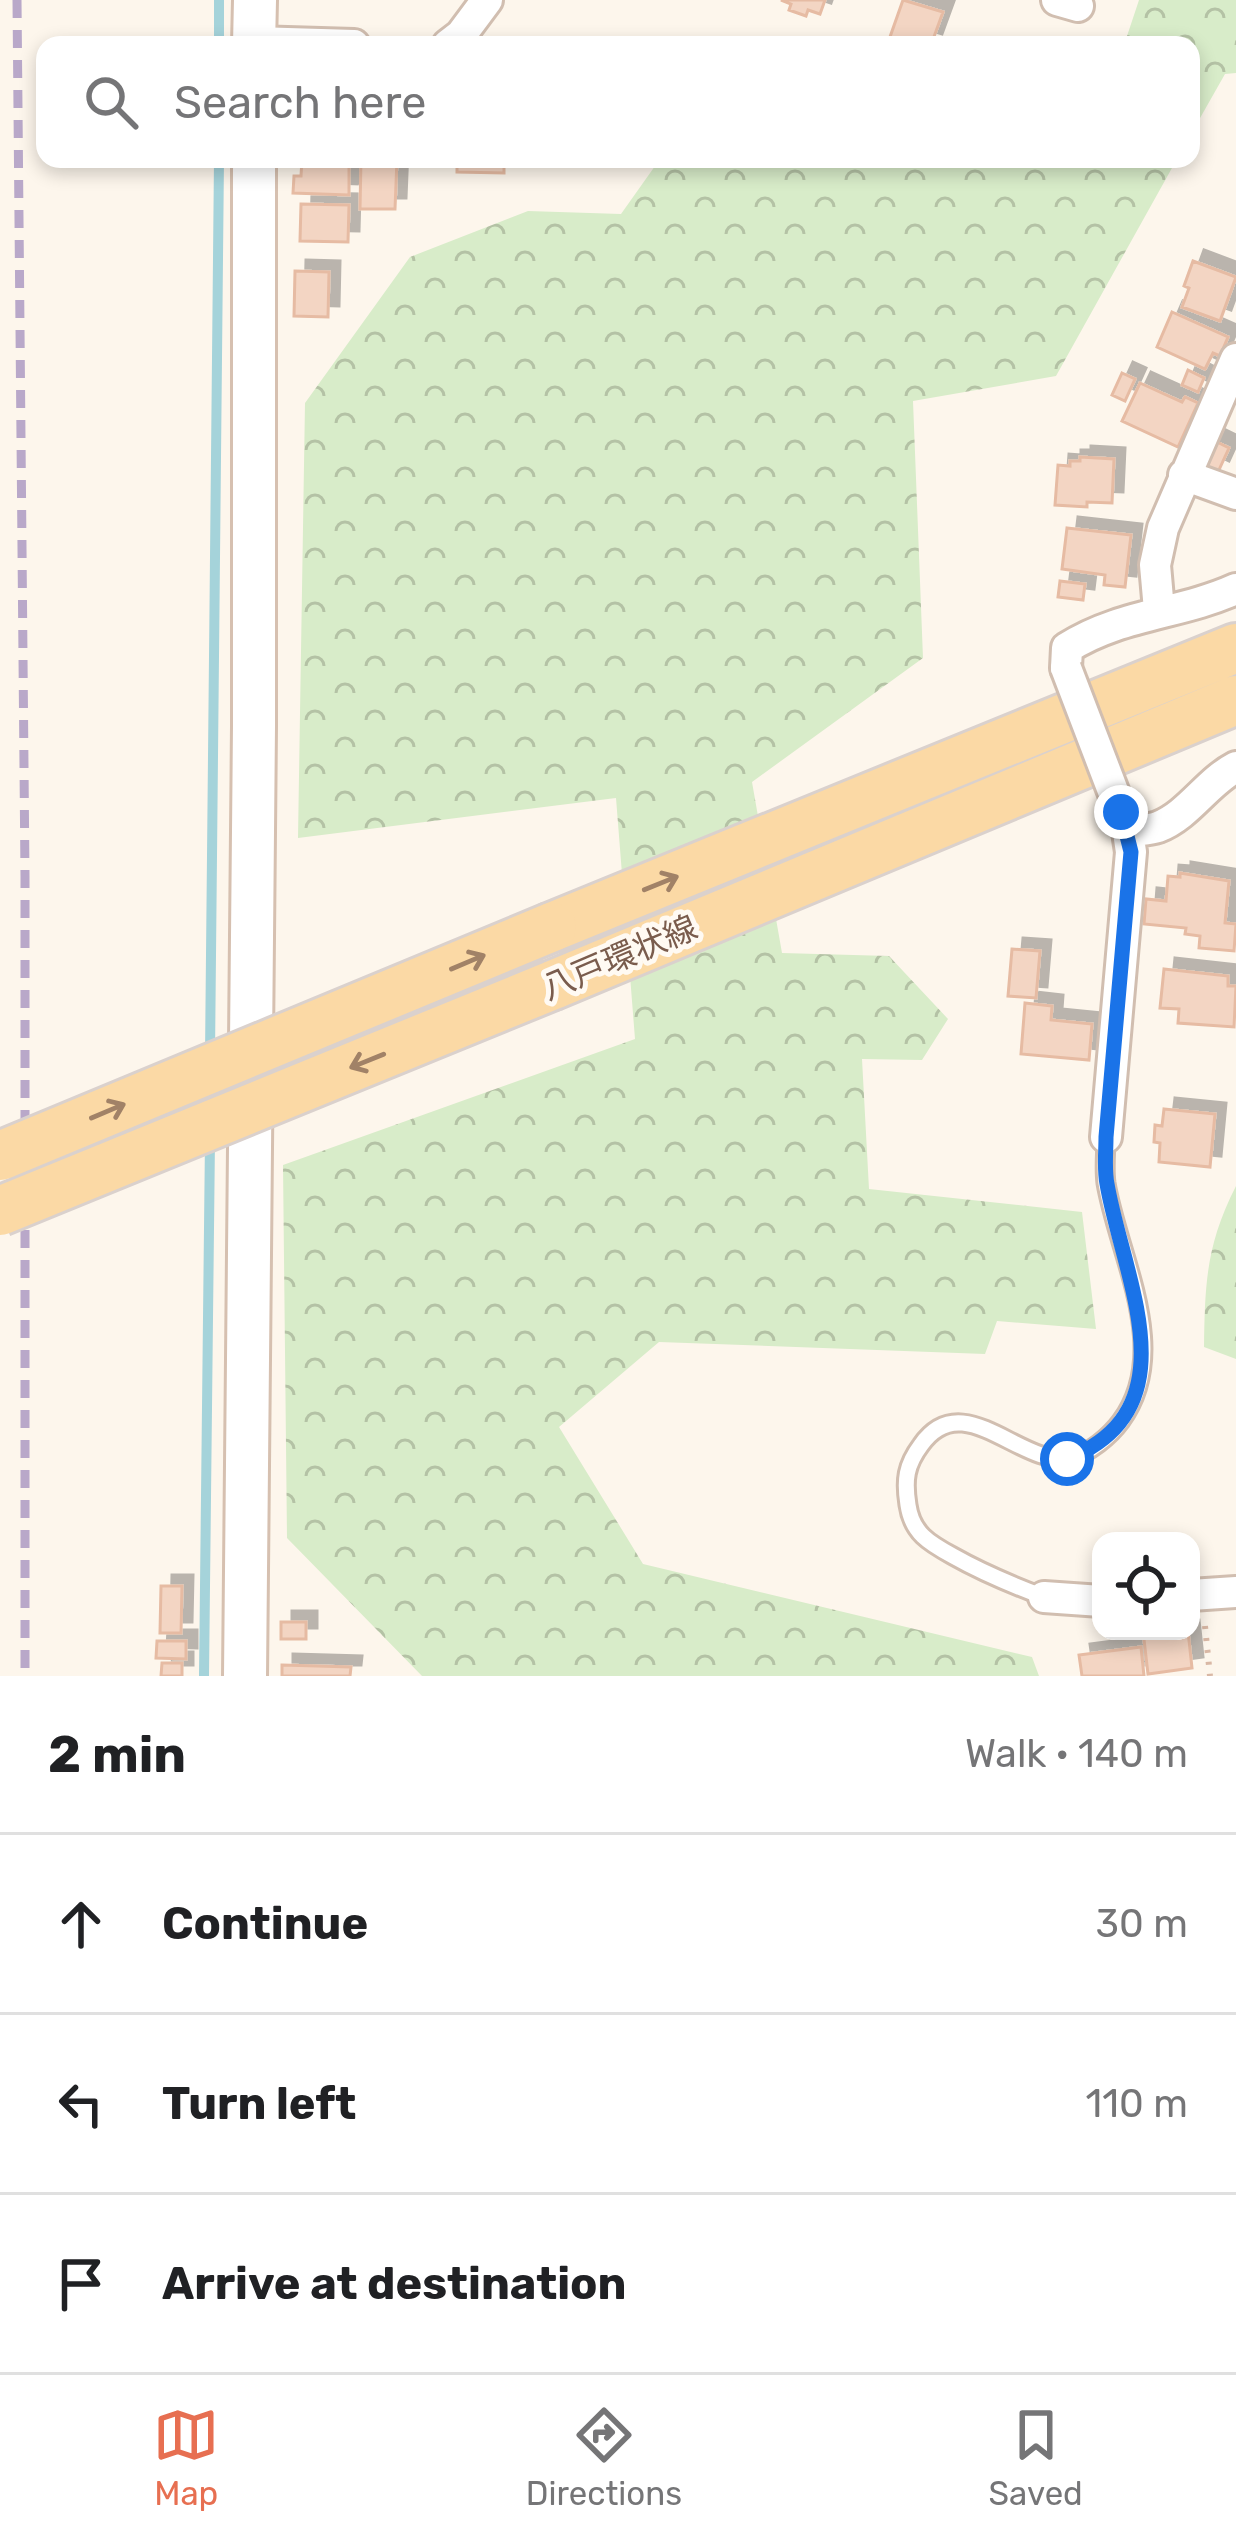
<!DOCTYPE html>
<meta charset="utf-8">
<style>
:root{--surface:#fff;--page:#f6f6f6;--text:#202124;--muted:#757577;--line:#e0e0e0;--accent:#e76f51}
body{margin:0;font-family:Rubik,"Noto Sans JP",sans-serif;background:var(--page);color:var(--text)}
.controls{position:absolute;right:36px;bottom:36px;display:grid;overflow:hidden;border-radius:24px;box-shadow:0 6px 18px #0003}
.controls button{width:108px;height:108px;display:grid;place-items:center;padding:0;border:0;border-bottom:3px solid var(--line);background:var(--surface);color:var(--text);font:60px sans-serif}
.stop{position:absolute;width:36px;height:36px;margin:-27px;border:9px solid #1a73e8;border-radius:50%;background:#fff}
.stop.end{background:#1a73e8;border-color:#fff;box-shadow:0 3px 12px #0008}
.list{margin:0;padding:0;list-style:none}
h2{display:flex;justify-content:space-between;align-items:center;height:156px;margin:0;padding:0 48px;font-size:51px}
h2 small{font-size:39px;font-weight:400;color:var(--muted)}
.list li{display:grid;grid-template-columns:78px 1fr auto;gap:36px;align-items:center;box-sizing:border-box;height:180px;padding:0 48px;border-top:3px solid var(--line)}
.list b{display:block;font-size:45px;white-space:nowrap}
.list em{font-size:39px;font-style:normal;color:var(--muted)}
.icon{flex:none;width:66px;height:66px;fill:none;stroke:currentColor;stroke-width:2;stroke-linecap:round;stroke-linejoin:round}
.map{position:relative;flex:none;width:1236px;height:1676px;overflow:hidden}
.search{position:absolute;background:var(--surface);box-shadow:0 6px 18px #0003;left:36px;right:36px;top:36px;height:132px;display:flex;align-items:center;gap:30px;box-sizing:border-box;padding:0 42px;border-radius:24px;color:var(--muted);font-size:45px}
.sheet{height:696px;background:var(--surface)}
nav{display:flex;justify-content:space-around;align-items:center;box-sizing:border-box;height:168px;border-top:3px solid var(--line);background:var(--surface);font-size:33px;color:var(--muted)}
nav a{display:grid;justify-items:center;gap:6px}
nav .on{color:var(--accent)}
.map>svg:first-child{display:block}
</style>
<div class="map">
<svg width="1236" height="1676" viewBox="0 0 1236 1676">
<defs>
<pattern id="forest-crowns" width="20" height="18" patternUnits="userSpaceOnUse" patternTransform="scale(3)"><rect width="20" height="18" fill="#d8ecc9"/><path d="M2 6a3 3 0 1 1 6 0M12 15a3 3 0 1 1 6 0" fill="none" stroke="#b4c2a5"/></pattern>
<filter id="shadow"><feDropShadow dx="11" dy="-11" stdDeviation="0" flood-color="#0004"/></filter>
</defs>
<rect width="100%" height="100%" fill="#fdf6ec"/>
<path fill="url(#forest-crowns)" d="M1139 0H1236V73L1225 74 1191 134V45H1124Z
M660 159H1177L1056 376 913 401 923 658 752 782 782 953 889 956 948 1019 922 1060 862 1059 869 1189 1082 1212 1096 1329 997 1321 985 1354 659 1342 559 1427 643 1564 1032 1657 1039 1676H422L287 1538 283 1165 635 1039 616 798 298 838 305 403 410 257 528 211 621 214Z
M1236 1186V1359L1204 1347C1205 1283 1206 1245 1236 1186Z"/>
<g fill="none" stroke-linecap="round" stroke-linejoin="round">
<path stroke="#a5d3da" stroke-width="10" d="M219 0V45
M210 1055 219 159
M204 1676 210 1139"/>
</g>
<path fill="#f3d5c3" stroke="#e6bba3" stroke-width="3" filter="url(#shadow)" d="M781 0H825L820 14 808 10 806 16 789 10 791 4Z
M903 0 943 12 931 45 918 41 910 45 890 37Z
M302 159H349V195L293 193 294 176H301Z
M361 159H397L395 209H360Z
M457 159H504V173L457 172Z
M301 204 349 205 348 242 300 241Z
M1193 261 1236 277 1220 321 1182 307 1189 288 1184 286Z
M295 271 329 272 328 317 294 316Z
M1172 312 1228 337 1220 356 1213 353 1205 369 1157 347Z
M1188 370 1204 378 1198 392 1182 385Z
M1122 373 1135 379 1125 401 1112 395Z
M1140 383 1182 402 1185 397 1198 403 1178 447 1122 421Z
M1215 441 1229 448 1218 472 1204 465Z
M1080 457 1114 459 1112 503 1087 502V507L1055 505 1058 465 1070 466V461H1080Z
M1067 528 1131 535 1125 587 1104 585 1105 575 1062 569Z
M1060 581 1085 584 1083 600 1058 597Z
M1180 873 1229 881 1225 923 1236 924 1234 951 1199 948 1200 936 1185 934 1186 928 1144 924 1146 899 1166 901 1168 876 1180 877Z
M1012 949 1040 951 1036 998 1008 996Z
M1164 969 1228 976V986H1236L1234 1027 1178 1023 1179 1009 1160 1008Z
M1025 1003 1052 1006 1051 1020 1092 1024 1089 1060 1021 1054Z
M1164 1109 1215 1114 1210 1167 1159 1162 1160 1143 1154 1142 1155 1125 1162 1126Z
M161 1586H182L181 1633H160Z
M281 1622H306V1639H281Z
M1143 1631H1188L1192 1668 1148 1674Z
M157 1641H186V1659L156 1658Z
M1141 1647 1144 1676H1082L1079 1655Z
M162 1663H182V1676H161Z
M282 1665 351 1667 350 1676H282Z"/>
<g fill="none" stroke-linecap="round" stroke-linejoin="round">
<defs>
<path id="lane" d="M1044 1597C1012 1585 983 1573 953 1556 929 1543 912 1533 908 1505 904 1480 906 1465 921 1445 963 1385 1020 1467 1070 1458 1089 1454 1110 1436 1121 1421 1173 1350 1118 1256 1106 1183 1104 1168 1106 1152 1106 1137"/>
<path id="street" d="M1057 0 1078 6
M254 42 354 45
M448 45 461 35 487 0
M1184 475 1236 494
M1159 610 1155 565 1163 528 1236 359
M1066 668 1067 648C1120 614 1181 614 1236 589
M1121 812 1128 832C1137 830 1149 830 1158 827 1189 815 1207 782 1236 767
M1106 1137 1131 852 1128 832
M1191 1595 1236 1592
M1044 1597 1101 1601"/>
<path id="secondary" d="M254 45 255 0
M245 1676 254 726V159"/>
<path id="primary" d="M552 927 1236 648
M553 985 1236 700"/>
</defs>
<use href="#lane" stroke="#d1beb0" stroke-width="21"/>
<use href="#street" stroke="#d1beb0" stroke-width="36"/>
<use href="#secondary" stroke="#d6c0b0" stroke-width="48"/>
<use href="#primary" stroke="#dad1cd" stroke-width="54"/>
<path stroke="#d9b8a5" stroke-width="6" stroke-dasharray="3 9" stroke-linecap="butt" d="M1205 1626 1210 1676"/>
<use href="#lane" stroke="#fff" stroke-width="15"/>
<use href="#street" stroke="#fff" stroke-width="30"/>
<use href="#secondary" stroke="#fff" stroke-width="42"/>
<use href="#primary" stroke="#fbd9a5" stroke-width="48"/>
<path stroke="#b9a8c9" stroke-width="9" stroke-dasharray="18 12" stroke-linecap="butt" d="M17 0 25 876V1676"/>
<defs>
<path id="street-bridge" d="M1066 668 1121 812"/>
<path id="primary-bridge" d="M0 1156 552 927
M0 1211 553 985"/>
</defs>
<use href="#street-bridge" stroke="#d1beb0" stroke-width="36" stroke-linecap="butt"/>
<use href="#primary-bridge" stroke="#dad1cd" stroke-width="54" stroke-linecap="butt"/>
<use href="#street-bridge" stroke="#fff" stroke-width="30"/>
<use href="#primary-bridge" stroke="#fbd9a5" stroke-width="48"/>
</g>
<defs><path id="oneway-shaft" d="M-6 0H5M1.5-3L5.5 0L1.5 3" fill="none" stroke-width="1.6" stroke-linecap="round" stroke-linejoin="round" transform="scale(3)"/></defs>
<g stroke="#a18267">
<use href="#oneway-shaft" transform="translate(661 883) rotate(-22)"/>
<use href="#oneway-shaft" transform="translate(468 962) rotate(-23)"/>
<use href="#oneway-shaft" transform="translate(367 1061) rotate(158)"/>
<use href="#oneway-shaft" transform="translate(108 1111) rotate(-23)"/>
</g>
<g fill="none" stroke-linecap="round" stroke-linejoin="round">
<path stroke="#1a73e8" stroke-width="15" d="M1067 1459C1194 1409 1123 1278 1107 1184 1104 1169 1106 1152 1106 1137L1131 852 1121 812"/>
</g>
<g text-anchor="middle" stroke-width="10" stroke-linejoin="round" paint-order="stroke">
<g font-size="33" fill="#7a5c4d" stroke="#fffaf3">
<text transform="translate(619 957) rotate(-23)" y="12">八戸環状線</text>
</g>
</g>
</svg>
<div class="controls">
<button><svg class="icon" aria-label="locate" viewBox="0 0 24 24"><circle cx="12" cy="12" r="6"/><path d="M12 2v4M12 18v4M2 12h4M18 12h4"/></svg></button>
</div>
<div class="stop" style="left:1067px;top:1459px"></div>
<div class="stop end" style="left:1121px;top:812px"></div>
<div class="search"><svg class="icon" aria-label="search" viewBox="0 0 24 24"><circle cx="10" cy="10" r="6"/><path d="M15 15l6 6"/></svg>Search here</div>
</div>
<section class="sheet">
<h2>2 min<small>Walk · 140 m</small></h2>
<ul class="list">
<li><svg class="icon" aria-label="ahead" viewBox="0 0 24 24"><path d="M12 20V5M6 11l6-6 6 6"/></svg><div><b>Continue</b></div><em>30 m</em></li>
<li><svg class="icon" aria-label="left" viewBox="0 0 24 24"><path d="M17 20v-9H6M10 6l-5 5 5 5"/></svg><div><b>Turn left</b></div><em>110 m</em></li>
<li><svg class="icon" aria-label="arrive" viewBox="0 0 24 24"><path d="M6 21V4h12l-3 4 3 4H6"/></svg><div><b>Arrive at destination</b></div></li>
</ul>
</section>
<nav>
<a class="on"><svg class="icon" aria-label="map" viewBox="0 0 24 24"><path d="M3 6l6-2 6 2 6-2v14l-6 2-6-2-6 2zM9 4v14M15 6v14"/></svg>Map</a>
<a><svg class="icon" aria-label="directions" viewBox="0 0 24 24"><path d="M12 3l9 9-9 9-9-9zM9 14v-3h6M13 9l2 2-2 2"/></svg>Directions</a>
<a><svg class="icon" aria-label="saved" viewBox="0 0 24 24"><path d="M7 4h10v16l-5-4-5 4z"/></svg>Saved</a>
</nav>
